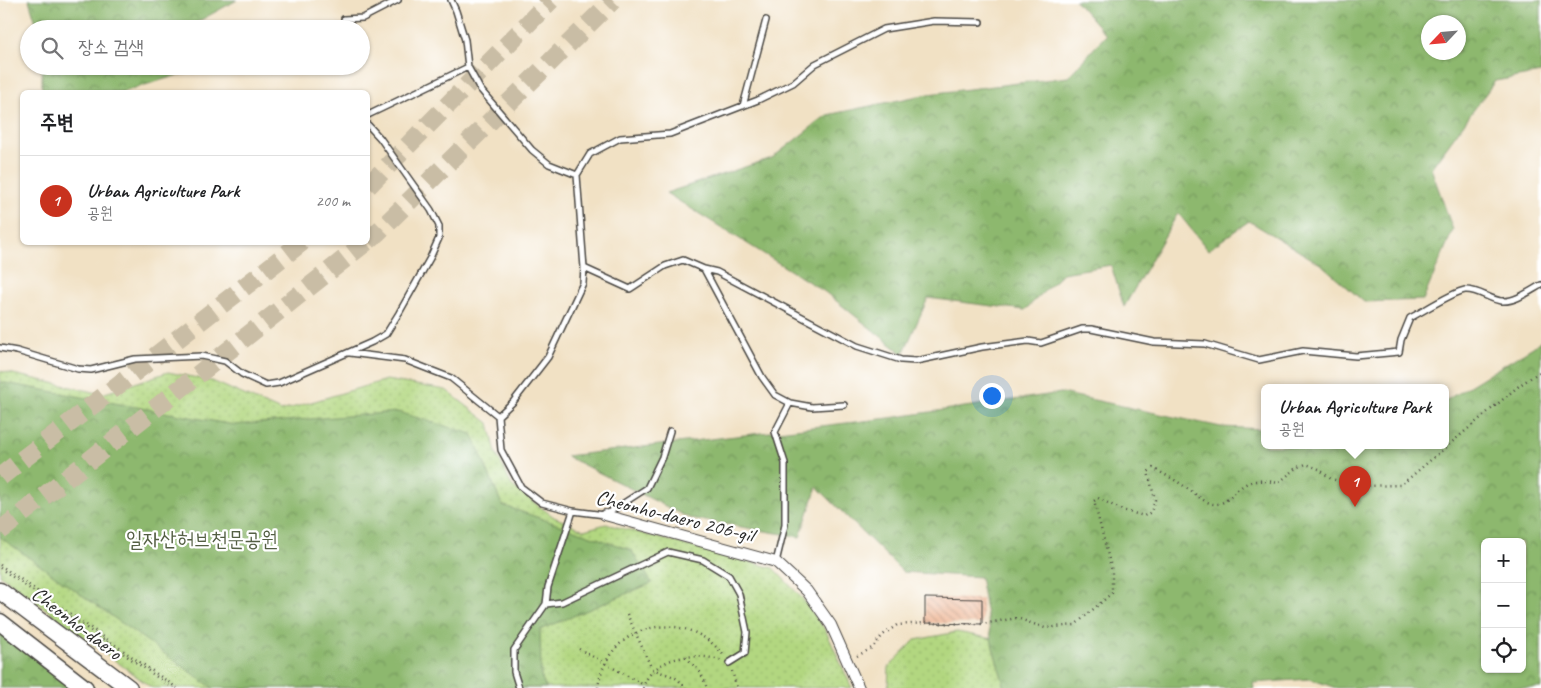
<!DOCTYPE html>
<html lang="ko">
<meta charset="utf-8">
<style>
:root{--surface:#fff;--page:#f6f6f6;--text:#202124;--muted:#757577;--line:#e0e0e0;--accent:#c8321e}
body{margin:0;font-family:Caveat,"Poor Story",sans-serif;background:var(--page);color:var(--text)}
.controls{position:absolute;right:15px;bottom:15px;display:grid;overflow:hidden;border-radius:8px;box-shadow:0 1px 4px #0004}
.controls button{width:45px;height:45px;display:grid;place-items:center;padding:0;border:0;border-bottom:1px solid var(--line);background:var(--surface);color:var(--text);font:25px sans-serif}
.compass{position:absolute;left:1421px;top:15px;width:45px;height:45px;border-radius:50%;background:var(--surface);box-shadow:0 1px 4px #0004;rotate:244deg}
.you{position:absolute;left:991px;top:395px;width:18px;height:18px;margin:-12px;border:4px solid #fff;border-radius:50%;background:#1a73e8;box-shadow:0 0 0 8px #1a73e833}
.badge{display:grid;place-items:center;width:32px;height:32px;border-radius:50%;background:var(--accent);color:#fff;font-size:16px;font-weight:700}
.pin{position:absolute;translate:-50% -41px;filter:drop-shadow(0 1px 2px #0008)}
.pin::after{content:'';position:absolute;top:26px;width:18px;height:15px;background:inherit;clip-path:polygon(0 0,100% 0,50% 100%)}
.popup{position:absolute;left:1261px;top:384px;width:188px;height:65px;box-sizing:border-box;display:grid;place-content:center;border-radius:8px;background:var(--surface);filter:drop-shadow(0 1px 4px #0005);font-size:16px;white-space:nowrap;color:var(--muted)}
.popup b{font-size:19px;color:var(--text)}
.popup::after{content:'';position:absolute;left:50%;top:100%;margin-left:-10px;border:10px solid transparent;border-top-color:var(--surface)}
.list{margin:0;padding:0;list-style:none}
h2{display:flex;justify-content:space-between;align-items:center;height:65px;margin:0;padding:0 20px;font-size:21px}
h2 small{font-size:16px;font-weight:400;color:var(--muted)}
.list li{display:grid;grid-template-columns:32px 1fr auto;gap:15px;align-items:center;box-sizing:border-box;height:90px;padding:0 20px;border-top:1px solid var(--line)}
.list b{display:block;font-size:19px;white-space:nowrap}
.list p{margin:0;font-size:16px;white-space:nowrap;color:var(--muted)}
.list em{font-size:16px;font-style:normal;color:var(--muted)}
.icon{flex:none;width:28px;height:28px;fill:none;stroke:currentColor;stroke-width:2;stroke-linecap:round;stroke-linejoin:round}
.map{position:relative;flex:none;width:1541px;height:688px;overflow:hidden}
.search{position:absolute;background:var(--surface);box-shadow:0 1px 4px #0004;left:20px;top:20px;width:350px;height:55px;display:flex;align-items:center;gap:12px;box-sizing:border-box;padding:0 18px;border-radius:28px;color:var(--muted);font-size:19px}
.panel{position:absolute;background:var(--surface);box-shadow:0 1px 4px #0004;left:20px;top:90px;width:350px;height:155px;border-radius:8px}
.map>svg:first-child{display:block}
</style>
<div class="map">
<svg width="1541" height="688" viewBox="0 0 1541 688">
<defs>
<pattern id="grass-dots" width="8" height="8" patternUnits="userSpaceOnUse" patternTransform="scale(1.25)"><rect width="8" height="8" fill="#b2d780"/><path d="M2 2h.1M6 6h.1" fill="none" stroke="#99b96f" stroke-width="1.8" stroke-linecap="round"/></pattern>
<pattern id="forest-crowns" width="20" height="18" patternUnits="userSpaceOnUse" patternTransform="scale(1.25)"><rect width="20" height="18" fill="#8db86e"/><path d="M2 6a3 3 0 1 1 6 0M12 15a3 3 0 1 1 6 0" fill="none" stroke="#73965b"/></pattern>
<pattern id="building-back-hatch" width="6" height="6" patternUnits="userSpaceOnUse" patternTransform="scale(1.25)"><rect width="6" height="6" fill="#edaf8a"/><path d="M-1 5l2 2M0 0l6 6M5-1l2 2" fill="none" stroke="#c08f71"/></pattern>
</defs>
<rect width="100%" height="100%" fill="#fff"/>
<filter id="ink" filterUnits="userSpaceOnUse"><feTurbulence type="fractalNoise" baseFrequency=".02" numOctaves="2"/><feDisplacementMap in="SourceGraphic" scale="10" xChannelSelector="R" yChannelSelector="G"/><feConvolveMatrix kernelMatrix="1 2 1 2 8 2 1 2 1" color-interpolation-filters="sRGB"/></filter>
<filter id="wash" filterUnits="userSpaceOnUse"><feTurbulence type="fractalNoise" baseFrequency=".0096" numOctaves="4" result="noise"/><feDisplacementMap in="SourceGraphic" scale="20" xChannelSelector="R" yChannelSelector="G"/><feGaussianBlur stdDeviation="1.12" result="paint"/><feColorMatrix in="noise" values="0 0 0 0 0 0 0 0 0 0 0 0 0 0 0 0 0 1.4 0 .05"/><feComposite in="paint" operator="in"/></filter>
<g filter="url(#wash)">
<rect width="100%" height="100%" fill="#f1e1c4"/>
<path fill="url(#grass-dots)" stroke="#6e8156" d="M0 371 102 394 168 372 212 381 281 411 386 380 446 390 489 423 496 453 512 486 554 517 584 530 606 524 773 568 802 598 826 631 852 688H152L0 575Z
M957 632 993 639 1036 688H888L889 667 915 640Z"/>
<path fill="url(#forest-crowns)" stroke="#5c724c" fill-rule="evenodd" d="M29 0H237L190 26 193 29H38Z
M1075 0H1541V73L1495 81 1431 168 1453 230 1423 300 1364 302 1322 265 1249 221 1208 250 1178 213 1124 307 1111 265 1063 273 1025 310 928 298 903 354 825 292 666 193 772 158 827 115 928 94 1068 77 1106 35ZM1458 22V52H1428V22Z
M42 66H245L178 75 122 92H42Z
M1541 340V688H1336L1310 679 1253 683 1254 688H1005L993 648 980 577 903 572 817 487 800 537 689 518 566 456 889 418 1061 393 1221 427 1265 429V446H1445V401L1533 347ZM1485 542H1522V669H1485Z
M0 382 234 425 398 412 472 434 502 505 631 550 652 583 540 630 541 676 546 688H213L0 537Z
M0 626 78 688H0Z"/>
<g id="blocks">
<path fill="url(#building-back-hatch)" d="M925 598 982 599V624L925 623Z"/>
</g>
</g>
<g filter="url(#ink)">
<use href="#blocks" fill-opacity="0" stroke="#494642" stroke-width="1"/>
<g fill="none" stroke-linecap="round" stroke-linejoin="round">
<path stroke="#c9bda5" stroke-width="19" stroke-dasharray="19 9" stroke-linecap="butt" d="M368 186 551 0
M368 241 377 233 613 0
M0 477 302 242
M0 531 366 242"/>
<defs>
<path id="service" d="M451 0 456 11 465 40 468 67 480 89 532 150 549 164 577 175
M344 19 363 18 398 0
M743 106 766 20
M368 115 468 67
M584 268 630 289 665 266 683 260 704 269 762 377 775 395 790 403 812 407 844 405
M704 269 717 272 857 346 901 360 916 361 982 347 1028 341 1041 343 1082 329H1091L1154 342 1205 344 1259 360 1303 351 1356 356 1399 352 1401 340 1410 318C1422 312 1453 292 1465 290 1478 289 1490 300 1502 301 1515 302 1530 291 1541 285
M0 348 17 351 78 369 91 370 135 359 202 356 225 361 242 374 266 385 279 383 372 342 386 334 399 313 430 258 439 238V226L431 210 380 138 368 125
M350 353 405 360 451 378 498 416 501 450 521 487 542 503 573 511
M498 416 513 402 548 357 583 283 584 268 577 175 590 154 620 138 670 134 758 100 793 83 815 64 884 29 934 21 980 22
M776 562 785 525V463L775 432 790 403
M546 604 562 602 668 552 703 560 729 576 739 594 747 632 745 653 729 663
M519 688 514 672V650L546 604 548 587 573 511 605 515 647 488 662 457 670 431"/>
<path id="minor" d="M605 515 776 562 807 591 831 625 859 688"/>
<path id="primary" d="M0 591 129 688
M0 622 85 688"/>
</defs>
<use href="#service" stroke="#494642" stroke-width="8"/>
<use href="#minor" stroke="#494642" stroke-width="12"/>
<use href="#primary" stroke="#494642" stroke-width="19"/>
<path stroke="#494642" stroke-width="2.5" stroke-dasharray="1 4" stroke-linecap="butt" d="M0 565 177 688
M0 568 173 688
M627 614 651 667C664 677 674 671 685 688
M579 649 644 685
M857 656 872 648 883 635 897 625 925 623 982 624 1017 618 1045 628 1075 625 1112 593V571L1094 501 1098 498 1122 510 1144 516 1151 512 1155 500 1148 472 1153 468C1163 474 1174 479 1184 486 1192 491 1203 502 1213 504 1228 506 1235 488 1248 483 1257 479 1268 481 1278 483L1297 468 1306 464 1319 469 1331 479 1361 486 1401 485 1520 385 1541 371
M686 657 701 673 707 688
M732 671 737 688
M598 688C606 622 686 605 725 657
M643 688C652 656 696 651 722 661"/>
<use href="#service" stroke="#fff" stroke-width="5"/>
<use href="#minor" stroke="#fff" stroke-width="10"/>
<use href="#primary" stroke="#fff" stroke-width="16"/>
</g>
</g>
<g text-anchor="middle" stroke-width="4.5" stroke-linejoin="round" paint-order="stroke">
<g font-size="21" fill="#2b2b2b" stroke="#fff">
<text transform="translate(675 516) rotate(14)" y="7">Cheonho-daero 206-gil</text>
<text transform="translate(77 623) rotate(37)" y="7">Cheonho-daero</text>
</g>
<g font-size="21" fill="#545f44" stroke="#fff">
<text x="202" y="546">일자산허브천문공원</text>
</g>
</g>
</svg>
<div class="controls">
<button>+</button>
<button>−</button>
<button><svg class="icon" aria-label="locate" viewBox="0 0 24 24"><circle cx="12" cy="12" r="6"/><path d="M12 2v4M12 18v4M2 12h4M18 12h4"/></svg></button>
</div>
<svg class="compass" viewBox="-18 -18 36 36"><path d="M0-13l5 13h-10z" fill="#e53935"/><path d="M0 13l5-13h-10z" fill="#757577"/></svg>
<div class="you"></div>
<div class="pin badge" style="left:1355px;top:507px">1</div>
<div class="popup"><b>Urban Agriculture Park</b>공원</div>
<div class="search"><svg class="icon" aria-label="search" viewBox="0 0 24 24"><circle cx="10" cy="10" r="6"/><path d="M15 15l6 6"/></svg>장소 검색</div>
<section class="panel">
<h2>주변<small></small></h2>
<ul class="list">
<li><span class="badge">1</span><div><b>Urban Agriculture Park</b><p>공원</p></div><em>200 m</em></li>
</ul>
</section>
</div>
